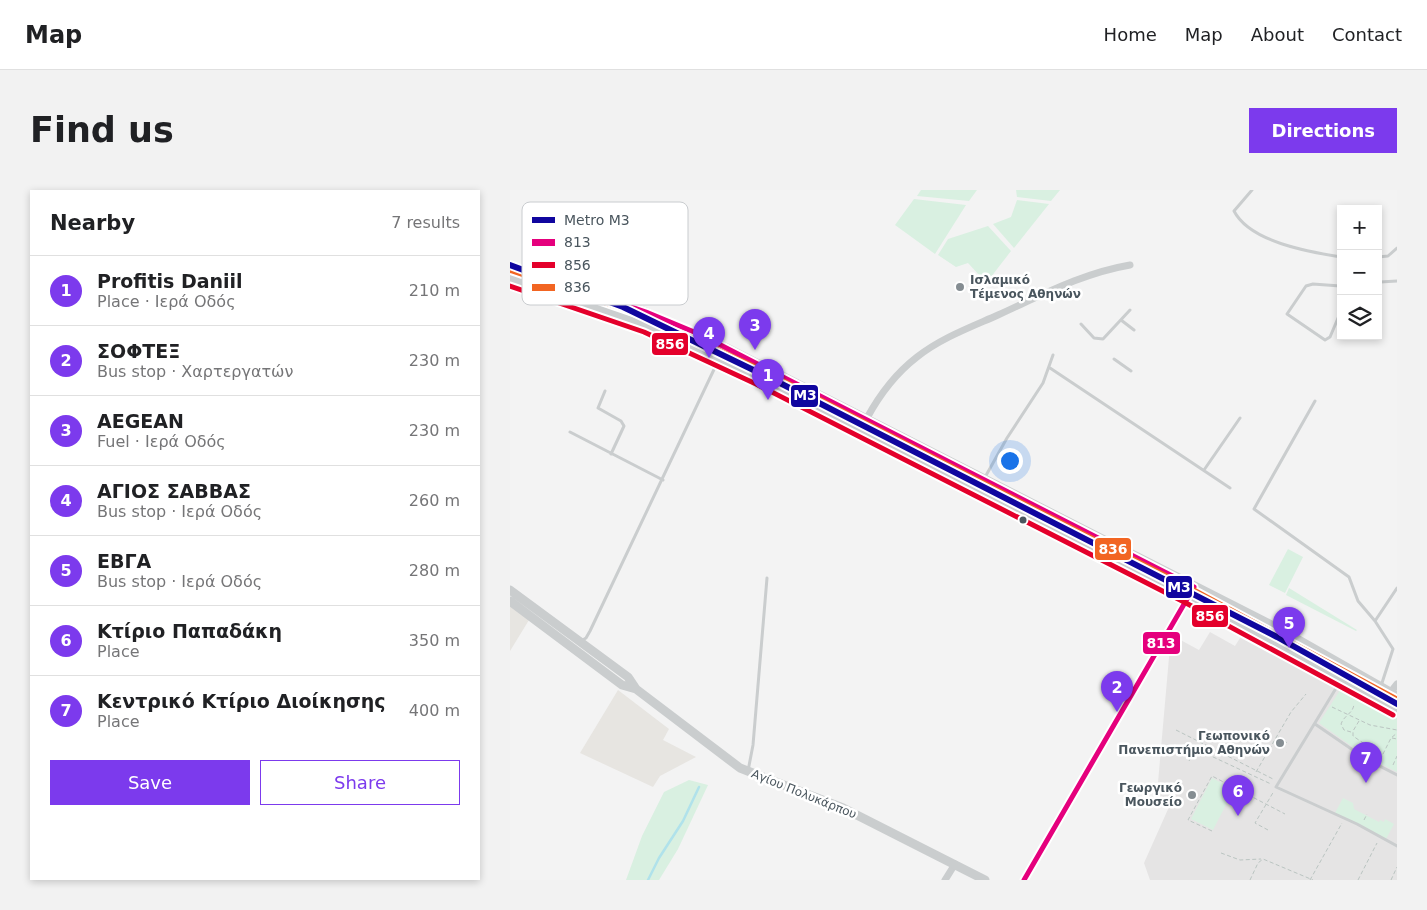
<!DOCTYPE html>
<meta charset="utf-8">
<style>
:root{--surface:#fff;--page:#f2f2f2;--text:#202124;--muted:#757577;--line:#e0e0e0;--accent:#7c3aed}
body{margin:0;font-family:"DejaVu Sans",sans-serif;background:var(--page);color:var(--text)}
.controls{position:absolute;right:15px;top:15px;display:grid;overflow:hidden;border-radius:0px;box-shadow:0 2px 8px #0003}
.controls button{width:45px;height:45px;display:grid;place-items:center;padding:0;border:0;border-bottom:1px solid var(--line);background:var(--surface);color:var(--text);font:25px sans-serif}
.you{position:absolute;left:499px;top:270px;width:18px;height:18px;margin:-12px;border:4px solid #fff;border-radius:50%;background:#1a73e8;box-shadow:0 0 0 8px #1a73e833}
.badge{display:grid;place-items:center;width:32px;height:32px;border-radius:50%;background:var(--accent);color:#fff;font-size:16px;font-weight:700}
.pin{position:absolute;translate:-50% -41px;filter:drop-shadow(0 1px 2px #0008)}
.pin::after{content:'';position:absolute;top:26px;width:18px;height:15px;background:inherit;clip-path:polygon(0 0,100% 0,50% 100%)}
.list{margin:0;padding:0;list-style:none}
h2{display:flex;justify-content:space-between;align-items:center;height:65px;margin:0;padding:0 20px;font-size:21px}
h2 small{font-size:16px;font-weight:400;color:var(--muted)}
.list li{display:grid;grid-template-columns:32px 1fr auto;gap:15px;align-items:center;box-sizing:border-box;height:70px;padding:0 20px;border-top:1px solid var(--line)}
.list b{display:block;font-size:19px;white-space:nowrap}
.list p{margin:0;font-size:16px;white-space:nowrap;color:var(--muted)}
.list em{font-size:16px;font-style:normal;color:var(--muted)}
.actions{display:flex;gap:10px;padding:15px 20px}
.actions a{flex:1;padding:11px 0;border:1px solid var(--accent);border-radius:0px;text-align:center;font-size:18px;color:var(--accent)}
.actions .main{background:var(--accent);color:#fff}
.icon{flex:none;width:28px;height:28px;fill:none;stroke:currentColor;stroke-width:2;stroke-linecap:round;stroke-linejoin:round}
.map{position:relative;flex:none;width:887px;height:690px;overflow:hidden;border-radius:0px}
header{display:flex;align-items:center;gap:30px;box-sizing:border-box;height:70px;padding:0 25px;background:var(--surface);border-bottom:1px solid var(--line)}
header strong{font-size:24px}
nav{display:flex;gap:28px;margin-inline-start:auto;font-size:18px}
.intro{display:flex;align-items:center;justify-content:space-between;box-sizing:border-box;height:120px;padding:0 30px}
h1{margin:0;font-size:35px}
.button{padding:12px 22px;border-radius:0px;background:var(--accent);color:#fff;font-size:18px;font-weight:700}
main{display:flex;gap:30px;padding:0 30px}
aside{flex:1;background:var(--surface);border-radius:0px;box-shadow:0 2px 8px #0003}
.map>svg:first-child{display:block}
</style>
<header>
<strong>Map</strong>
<nav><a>Home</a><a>Map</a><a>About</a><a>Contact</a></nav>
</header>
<div class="intro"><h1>Find us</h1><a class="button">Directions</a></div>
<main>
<aside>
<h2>Nearby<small>7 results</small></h2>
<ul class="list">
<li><span class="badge">1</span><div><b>Profitis Daniil</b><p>Place · Ιερά Οδός</p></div><em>210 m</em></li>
<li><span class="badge">2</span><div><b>ΣΟΦΤΕΞ</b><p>Bus stop · Χαρτεργατών</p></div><em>230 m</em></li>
<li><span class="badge">3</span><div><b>AEGEAN</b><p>Fuel · Ιερά Οδός</p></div><em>230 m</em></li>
<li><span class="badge">4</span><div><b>ΑΓΙΟΣ ΣΑΒΒΑΣ</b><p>Bus stop · Ιερά Οδός</p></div><em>260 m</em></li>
<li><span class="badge">5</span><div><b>ΕΒΓΑ</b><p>Bus stop · Ιερά Οδός</p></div><em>280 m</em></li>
<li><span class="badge">6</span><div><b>Κτίριο Παπαδάκη</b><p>Place</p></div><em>350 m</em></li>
<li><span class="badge">7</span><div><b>Κεντρικό Κτίριο Διοίκησης</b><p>Place</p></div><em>400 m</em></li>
</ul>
<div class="actions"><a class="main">Save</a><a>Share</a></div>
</aside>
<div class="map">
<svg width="887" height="690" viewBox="0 0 887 690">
<rect width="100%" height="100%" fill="#f3f3f3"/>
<path fill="#e7e5e1" d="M0 416 19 430 0 461Z
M108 500 159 539 153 550 186 567 150 586 143 597 70 563Z"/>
<path fill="#e5e4e4" d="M735 440 887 523V690H640L634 673 659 617 647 604 660 456 665 447 689 460 700 442 725 456Z"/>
<path fill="#d9f0e1" d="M411 0H467L459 11 407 6Z
M506 0H550L541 11 507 7Z
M404 9 456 15 425 64 385 35Z
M507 10 539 14 504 58 483 34 501 27Z
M478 36 501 61 474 96 467 90 470 86 458 73 446 77 428 65 438 49Z
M778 359 793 367 775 403 759 395Z
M779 398 847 440 846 441 776 405Z
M834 494 887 523V582L857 567 809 533Z
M702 588 724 599 703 640 681 629Z
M179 590 198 595 168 659 149 690H116L132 646 154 602Z
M833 608 843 613 844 619 869 632 870 630 874 632 875 629 884 634 876 649 825 623Z"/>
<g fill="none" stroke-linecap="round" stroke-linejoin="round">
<path stroke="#b0e2eb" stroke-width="2.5" d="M138 690 149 668 173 631 189 597"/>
<path stroke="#bac4c1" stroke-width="1" stroke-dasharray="4 2.5" stroke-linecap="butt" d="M822 517 860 535 887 540
M849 531 843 541V546L872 566
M666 540 763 589
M841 542 834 540 831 534C834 525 843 524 844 514
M768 547 779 554
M882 548 887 549
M870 570 881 548 887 543
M679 571 686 559 761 594
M883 575 887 566
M746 582 781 522 796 504
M854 630 857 624
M758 640 745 633 764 601
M702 641 678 630 702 586 775 624
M711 663 730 670 751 669
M740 690 748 673 753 669 803 690
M800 690 832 633
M848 690 867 653
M881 690 887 677"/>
<path stroke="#cacdce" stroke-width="3" d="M742 0 724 21C740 52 799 62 831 67
M868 67 878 66 887 58
M870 92 887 91
M830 96 803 94 796 96 777 124 815 150 820 147 831 121
M611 130 624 140
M571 134 584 148 593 149 620 120
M604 169 621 181
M540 178 720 298
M95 201 88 218 111 231 114 236 101 264
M805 211 744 319 839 387 848 411 865 431
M60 242 153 290
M694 280 730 228
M474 289 497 248 533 193 543 165
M71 451 76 448 80 441 208 171
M831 490 766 597 847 634 887 656
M871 496 883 459 865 431 887 398
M805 534 856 569 887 585
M238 581 243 555 257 388"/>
<path stroke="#cacdce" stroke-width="7" d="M357 228C370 204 385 184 407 167 431 148 461 137 488 125 532 105 573 83 620 75
M874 511 887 494
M435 690 445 674
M514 690 684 397"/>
<path stroke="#cacdce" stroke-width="9" d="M0 400 118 487 126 499 230 578 333 618 475 690
M0 411 112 495 126 499"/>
<path stroke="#cbcecf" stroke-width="9" d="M0 75 136 122 215 157 771 440 887 506
M0 88 137 135 249 187 679 406 887 518"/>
<defs>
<path id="bus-1" d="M0 75 136 122 189 144 684 397 514 690"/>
<path id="bus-2" d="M0 96 134 142 246 194 676 413 883 525"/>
<path id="bus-3" d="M2 81 139 128 252 180 682 399 887 509"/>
</defs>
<use href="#bus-1" stroke="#fff" stroke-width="9"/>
<use href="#bus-2" stroke="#fff" stroke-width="9"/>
<use href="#bus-3" stroke="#fff" stroke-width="9"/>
<use href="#bus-1" stroke="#e5007d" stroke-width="5"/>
<use href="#bus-2" stroke="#e4002b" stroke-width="5"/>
<use href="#bus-3" stroke="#f26522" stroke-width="5"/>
<defs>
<path id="metro-1" d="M0 75 113 117 266 191 767 447 887 514"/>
</defs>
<use href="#metro-1" stroke="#fff" stroke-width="10"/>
<use href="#metro-1" stroke="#10069f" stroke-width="6"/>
</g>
<g fill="#858d92" stroke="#fff" stroke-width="2">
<circle cx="450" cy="97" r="5"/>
<circle cx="770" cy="553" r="5"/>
<circle cx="682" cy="605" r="5"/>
</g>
<circle fill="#4a565e" stroke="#fff" stroke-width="2" cx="513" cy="330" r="4.5"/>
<g text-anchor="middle" stroke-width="5" stroke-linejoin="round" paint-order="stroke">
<g font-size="12" font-weight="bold" fill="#4a565e" stroke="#fff" text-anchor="end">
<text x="460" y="94" text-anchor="start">Ισλαμικό<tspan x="460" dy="14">Τέμενος Αθηνών</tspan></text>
<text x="760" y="550">Γεωπονικό<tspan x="760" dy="14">Πανεπιστήμιο Αθηνών</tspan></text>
<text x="672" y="602">Γεωργικό<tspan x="672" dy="14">Μουσείο</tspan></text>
</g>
<g font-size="12" fill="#4a565e" stroke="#fff">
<text transform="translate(294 604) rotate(22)" y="4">Αγίου Πολυκάρπου</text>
</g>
</g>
<rect x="12" y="12" width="166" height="103" rx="8" fill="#fff" stroke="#c9cccf" stroke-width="1"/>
<rect x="22" y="27" width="23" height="6" fill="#10069f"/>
<rect x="22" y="49" width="23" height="7" fill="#e5007d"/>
<rect x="22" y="72" width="23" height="6" fill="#e4002b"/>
<rect x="22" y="94" width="23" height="7" fill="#f26522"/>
<g font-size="14" fill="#4a565e">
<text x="54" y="35">Metro Μ3</text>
<text x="54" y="57">813</text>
<text x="54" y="80">856</text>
<text x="54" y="102">836</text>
</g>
<g stroke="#fff" stroke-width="2">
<rect x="141" y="142" width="38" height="24" rx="5" fill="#e4002b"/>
<rect x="280" y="194" width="29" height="24" rx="5" fill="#10069f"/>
<rect x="584" y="347" width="38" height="24" rx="5" fill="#f26522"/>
<rect x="655" y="385" width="28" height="24" rx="5" fill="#10069f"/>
<rect x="681" y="414" width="38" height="24" rx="5" fill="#e4002b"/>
<rect x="632" y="441" width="39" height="24" rx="5" fill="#e5007d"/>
</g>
<g font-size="14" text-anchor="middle" font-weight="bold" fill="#fff">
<text x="160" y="159">856</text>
<text x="295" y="210">Μ3</text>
<text x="603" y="364">836</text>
<text x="669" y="402">Μ3</text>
<text x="700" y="431">856</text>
<text x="651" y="458">813</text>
</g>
</svg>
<div class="controls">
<button>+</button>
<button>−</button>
<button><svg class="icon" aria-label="layers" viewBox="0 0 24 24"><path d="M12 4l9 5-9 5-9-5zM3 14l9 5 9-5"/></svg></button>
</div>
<div class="you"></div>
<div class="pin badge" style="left:258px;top:210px">1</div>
<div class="pin badge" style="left:607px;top:522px">2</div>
<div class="pin badge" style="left:245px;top:160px">3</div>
<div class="pin badge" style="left:199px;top:168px">4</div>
<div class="pin badge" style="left:779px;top:458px">5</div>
<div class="pin badge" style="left:728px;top:626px">6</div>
<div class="pin badge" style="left:856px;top:593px">7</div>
</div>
</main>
